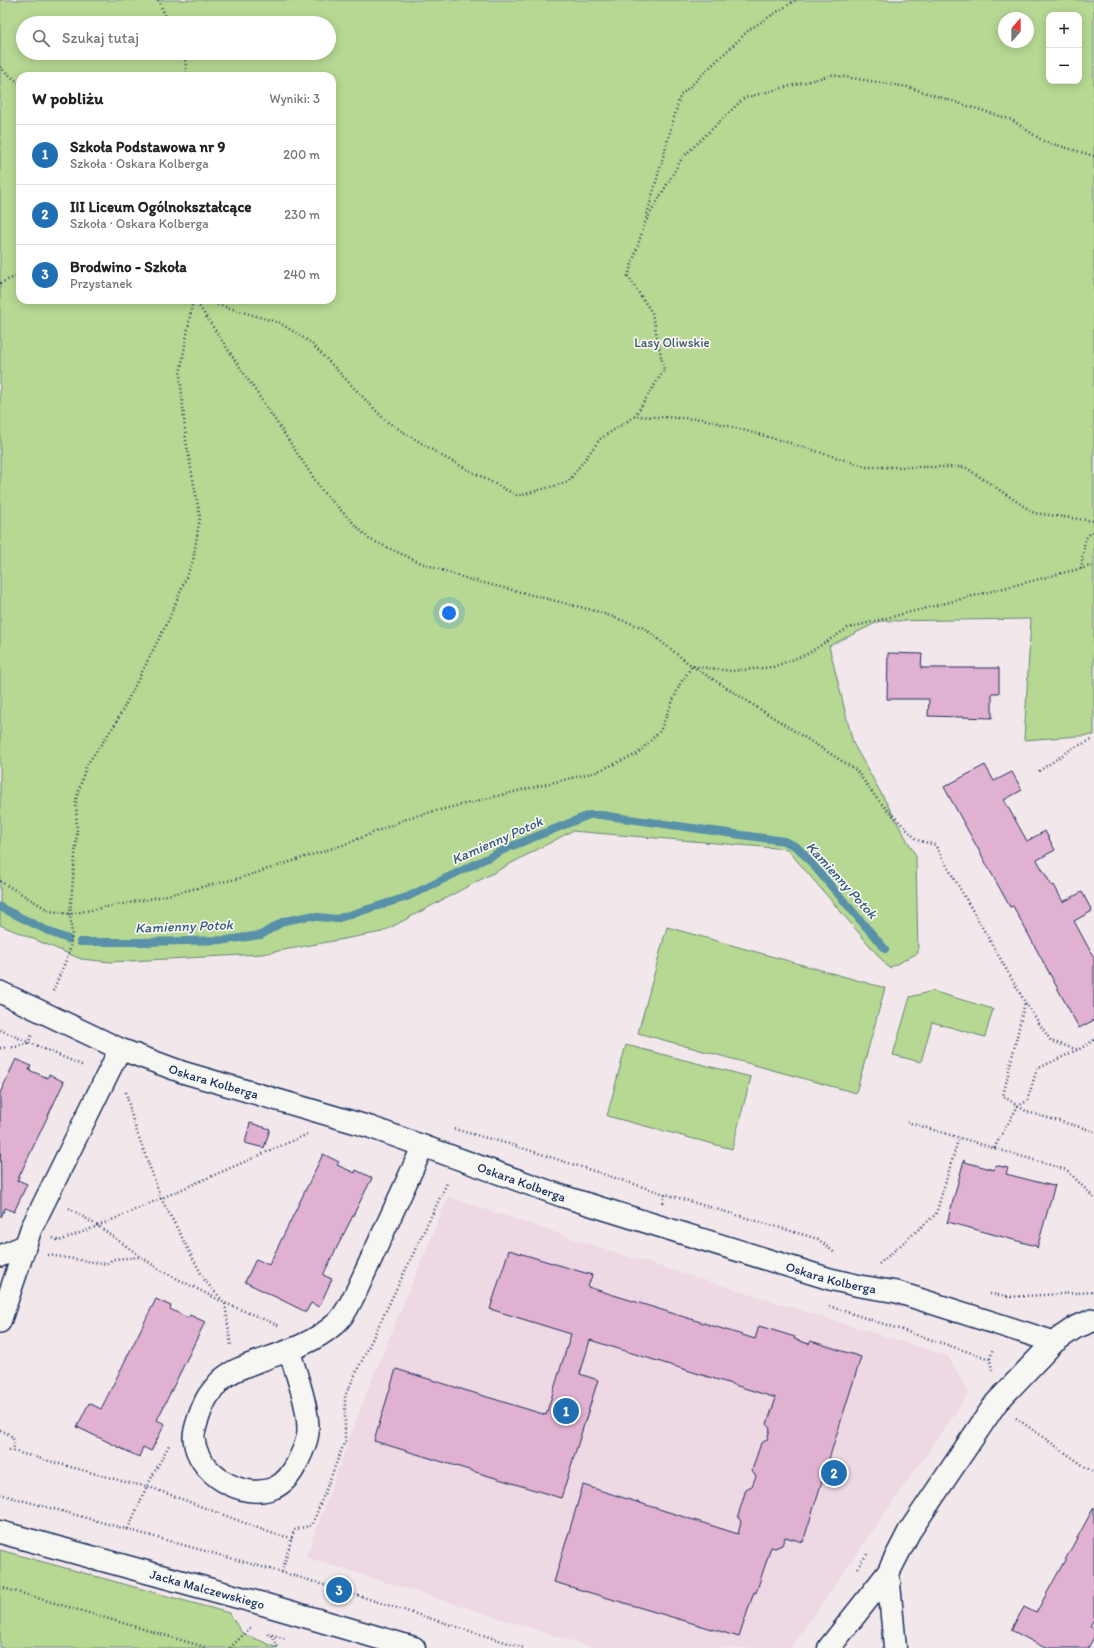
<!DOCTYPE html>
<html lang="pl">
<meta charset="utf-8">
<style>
:root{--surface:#fff;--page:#f2f2f2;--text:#222;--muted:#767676;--line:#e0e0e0;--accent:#1f6fb2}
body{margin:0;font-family:Itim,sans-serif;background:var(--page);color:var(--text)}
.controls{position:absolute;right:12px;top:12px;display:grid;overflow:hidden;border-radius:8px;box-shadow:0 2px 10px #0003}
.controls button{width:36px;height:36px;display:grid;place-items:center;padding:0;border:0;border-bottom:1px solid var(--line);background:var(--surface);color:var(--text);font:20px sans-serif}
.compass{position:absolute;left:998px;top:12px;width:36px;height:36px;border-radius:50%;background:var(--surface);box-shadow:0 2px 10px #0003;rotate:21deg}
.you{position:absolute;left:449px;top:613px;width:14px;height:14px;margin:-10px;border:3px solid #fff;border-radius:50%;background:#1a73e8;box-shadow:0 0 0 6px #1a73e833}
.badge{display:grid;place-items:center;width:26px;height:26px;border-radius:50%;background:var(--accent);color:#fff;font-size:13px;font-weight:700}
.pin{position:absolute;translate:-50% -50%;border:2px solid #fff;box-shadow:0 1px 4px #0006}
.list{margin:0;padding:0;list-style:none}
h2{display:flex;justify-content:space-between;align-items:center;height:52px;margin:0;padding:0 16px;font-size:17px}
h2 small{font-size:13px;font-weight:400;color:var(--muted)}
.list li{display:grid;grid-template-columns:26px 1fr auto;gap:12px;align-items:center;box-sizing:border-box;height:60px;padding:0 16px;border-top:1px solid var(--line)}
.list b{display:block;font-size:15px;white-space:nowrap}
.list p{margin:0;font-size:13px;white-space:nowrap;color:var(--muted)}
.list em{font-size:13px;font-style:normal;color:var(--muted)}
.icon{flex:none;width:22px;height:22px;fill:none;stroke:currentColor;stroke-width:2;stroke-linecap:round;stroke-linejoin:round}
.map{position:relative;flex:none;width:1094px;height:1648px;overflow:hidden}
.search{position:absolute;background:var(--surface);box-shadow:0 2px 10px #0003;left:16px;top:16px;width:320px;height:44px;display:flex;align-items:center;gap:10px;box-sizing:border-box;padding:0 14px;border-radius:22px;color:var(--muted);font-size:15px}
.panel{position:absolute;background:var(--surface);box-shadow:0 2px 10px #0003;left:16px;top:72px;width:320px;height:232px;border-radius:12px}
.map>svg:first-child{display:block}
</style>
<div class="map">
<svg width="1094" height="1648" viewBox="0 0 1094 1648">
<rect width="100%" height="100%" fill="#f2e8eb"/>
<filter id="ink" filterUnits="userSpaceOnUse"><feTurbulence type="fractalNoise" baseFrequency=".025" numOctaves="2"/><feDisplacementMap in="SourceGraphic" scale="8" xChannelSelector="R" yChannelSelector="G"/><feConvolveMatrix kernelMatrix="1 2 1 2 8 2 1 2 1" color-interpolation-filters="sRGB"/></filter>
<g filter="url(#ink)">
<path fill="#edd8e3" d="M448 1197 617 1253 948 1356 969 1393 791 1648H594L306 1557 366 1394Z"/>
<path fill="#b6d892" stroke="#688478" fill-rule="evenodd" d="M0 0H1094V735L1024 740 1031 619 880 621 829 646 853 743 916 856 918 953 889 968 787 849 572 831 382 932 262 954 110 962 81 959 0 925ZM1049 15H1079V81H1049ZM1004 18H1028V42H1004ZM23 23H329V53H23ZM20 76H332V300H20Z
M667 927 885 988 856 1093 638 1033Z
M932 991 993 1009 985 1037 932 1022 921 1062 893 1055 910 997Z
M626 1045 751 1077 732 1149 607 1116Z
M0 1550 229 1613 242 1633 278 1648H0Z"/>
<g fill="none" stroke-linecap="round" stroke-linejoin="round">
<path stroke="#5891a8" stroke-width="8" d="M0 907 52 933 68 939
M80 942H142L226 940 261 935 284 921 310 916 336 919 407 897 510 847 589 815H601L784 841 797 847 807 858 885 949"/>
</g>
<path fill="#e1b1d1" stroke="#1b2f5e" d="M888 653 922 654 921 668H999V693H992V718L928 716 929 699H887Z
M985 765 994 781 1012 772 1022 790 1004 800 1027 841 1045 831 1055 850 1037 860 1052 886 1054 885 1063 902 1082 892 1092 911 1074 921 1094 958V1020L1079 1028 1013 906 1010 907 944 787Z
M16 1059 31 1066 29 1070 48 1078 49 1074 64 1082 17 1181 18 1180 27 1184 14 1212 5 1208 1 1217 0 1093Z
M250 1123 270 1129 264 1148 245 1143Z
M323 1154 339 1162 337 1165 355 1173 356 1170 372 1178 323 1275 332 1279 319 1307 311 1303 306 1312 245 1282 256 1259 269 1265Z
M964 1160 965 1162 994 1170 995 1165 1008 1168 1006 1174 1053 1186 1055 1185 1037 1248 1036 1246 948 1222 947 1223Z
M509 1250 592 1275 588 1287 755 1339 759 1326 795 1337 794 1339 809 1344 811 1341 861 1357 803 1542 785 1537 782 1545 775 1548 771 1547 756 1593 754 1592 739 1637 554 1582 583 1485 738 1534 741 1522 738 1516 746 1489 752 1486 756 1476 752 1470 761 1443 767 1440 770 1429 767 1424 776 1398 590 1340 580 1374 598 1380 561 1498 374 1441 396 1369 546 1415 571 1334 490 1309Z
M156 1299 171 1306 170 1309 188 1318 190 1315 205 1322 157 1420 165 1424 151 1451 143 1447 139 1457 77 1427 89 1403 101 1409Z
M1094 1507V1619L1090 1626 1094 1628V1637L1088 1648H1045L1011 1630 1024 1607 1036 1613Z"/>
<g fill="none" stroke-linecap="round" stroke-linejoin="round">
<defs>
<g id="minor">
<path id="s1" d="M0 992 120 1049 182 1072 370 1127 562 1196 830 1279 860 1286 897 1292 1054 1342"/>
<path d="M0 1256 24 1246"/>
<path d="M0 1322 31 1229 120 1049"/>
<path d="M289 1350C296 1374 309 1407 308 1433 307 1442 302 1453 298 1461 293 1472 285 1483 274 1488 242 1501 197 1473 194 1439 193 1430 203 1404 208 1396 212 1391 217 1384 221 1380 232 1370 246 1366 259 1361 285 1352 314 1343 335 1324 345 1316 350 1303 356 1292L423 1146"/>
</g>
<path id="tertiary" d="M888 1573 895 1648
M829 1648 888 1573 909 1532 996 1403 1054 1342 1076 1327 1094 1320"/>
<g id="secondary">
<path id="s2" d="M0 1532 256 1602 414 1648"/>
</g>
</defs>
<use href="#minor" stroke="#1b2f5e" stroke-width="24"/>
<use href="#tertiary" stroke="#1b2f5e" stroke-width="25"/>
<use href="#secondary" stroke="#1b2f5e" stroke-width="25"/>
<path stroke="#1b2f5e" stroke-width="2.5" stroke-dasharray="1 3" stroke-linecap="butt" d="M158 0 169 23
M182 53 185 58 187 76
M0 67 20 84
M646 218 680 96 750 29 796 0
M0 283 20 275
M195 300 323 492 369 539 421 563 468 579 596 611 644 628 692 666 856 770 877 799 917 840 935 845 1025 1002
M202 300 280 323 310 342 386 421 442 456 518 496 568 482 600 439 635 416 703 419 790 443 867 467H965L1034 513 1094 521
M635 416 664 370 652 313 628 276 645 223 682 158 744 98 832 75 908 87 1012 120 1043 141 1094 156
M1081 569 1085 539 1094 530
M1039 771 1073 748 1094 739
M0 881 50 911 70 914 159 897 240 878 346 844 411 817 596 772 637 754 660 731 680 684 692 666 731 671 773 667 807 654 848 628 1094 565
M53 991 69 953 72 935 70 914 77 833 76 800 86 766 116 723 169 619 193 561 200 517 186 441 180 374 193 300
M0 1030 84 1066
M0 1048 16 1047 28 1043 33 1033
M1077 1050 1037 1069 1027 1101 1018 1106 1027 1112 1094 1131
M126 1092 133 1121 161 1198 205 1281 225 1303 280 1326
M907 1122 1067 1170 1094 1198
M454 1129 516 1146 665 1194
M994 1148 1018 1106 1003 1096 1025 1002 1051 1041 1078 1050 1094 1040
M663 1203 665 1194 818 1239 836 1254
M69 1208 98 1226 160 1270 225 1303 231 1347
M53 1238 59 1241 98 1226 308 1134
M48 1255 106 1264 113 1259 141 1257
M879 1264 936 1214 959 1137
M990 1294 1007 1296
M1007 1297 1094 1292
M829 1306 990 1359 992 1370
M990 1359 993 1348
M1016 1418 1094 1473
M0 1430C12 1435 16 1437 13 1451
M9 1450 133 1484 147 1486 274 1534 292 1538
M0 1494 302 1578 524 1648
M128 1529 147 1486 169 1445
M857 1568 868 1553
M282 1572 294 1530 312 1525 345 1441V1396L448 1181
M0 1587 208 1648
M268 1634 287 1639
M272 1635 278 1648
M230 1648 250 1628 252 1629"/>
<use href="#minor" stroke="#f6f6f2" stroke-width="21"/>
<use href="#tertiary" stroke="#f6f6f2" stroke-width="22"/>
<use href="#secondary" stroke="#f6f6f2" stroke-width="22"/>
</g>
</g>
<g text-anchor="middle" stroke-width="3.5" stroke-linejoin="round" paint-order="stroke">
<g font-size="13" fill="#42596b" stroke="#f6f6f2">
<text x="672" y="347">Lasy Oliwskie</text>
</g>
<g font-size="13" fill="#1b2f5e" stroke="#f6f6f2">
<text dy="5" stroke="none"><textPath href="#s1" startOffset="232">Oskara Kolberga</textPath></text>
<text dy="5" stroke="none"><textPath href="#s1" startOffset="556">Oskara Kolberga</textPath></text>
<text dy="5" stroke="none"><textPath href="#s1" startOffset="880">Oskara Kolberga</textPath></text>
<text dy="5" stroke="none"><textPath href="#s2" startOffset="215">Jacka Malczewskiego</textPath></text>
</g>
<g font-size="14" font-style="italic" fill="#34587d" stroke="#f6f6f2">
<text transform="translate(497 840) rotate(-24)" y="5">Kamienny Potok</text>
<text transform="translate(842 880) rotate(48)" y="5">Kamienny Potok</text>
<text transform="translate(184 926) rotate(-2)" y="5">Kamienny Potok</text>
</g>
</g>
</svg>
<div class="controls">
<button>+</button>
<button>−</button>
</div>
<svg class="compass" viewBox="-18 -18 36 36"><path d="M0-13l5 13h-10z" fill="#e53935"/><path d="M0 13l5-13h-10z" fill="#767676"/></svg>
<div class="you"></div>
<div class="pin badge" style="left:566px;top:1411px">1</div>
<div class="pin badge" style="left:834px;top:1473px">2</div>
<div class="pin badge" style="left:339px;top:1590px">3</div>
<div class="search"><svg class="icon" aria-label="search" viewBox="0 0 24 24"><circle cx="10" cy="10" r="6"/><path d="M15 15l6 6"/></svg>Szukaj tutaj</div>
<section class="panel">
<h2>W pobliżu<small>Wyniki: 3</small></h2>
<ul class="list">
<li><span class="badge">1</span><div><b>Szkoła Podstawowa nr 9</b><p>Szkoła · Oskara Kolberga</p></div><em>200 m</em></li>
<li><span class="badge">2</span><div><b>III Liceum Ogólnokształcące</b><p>Szkoła · Oskara Kolberga</p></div><em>230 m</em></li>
<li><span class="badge">3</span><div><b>Brodwino - Szkoła</b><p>Przystanek</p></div><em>240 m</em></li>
</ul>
</section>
</div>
